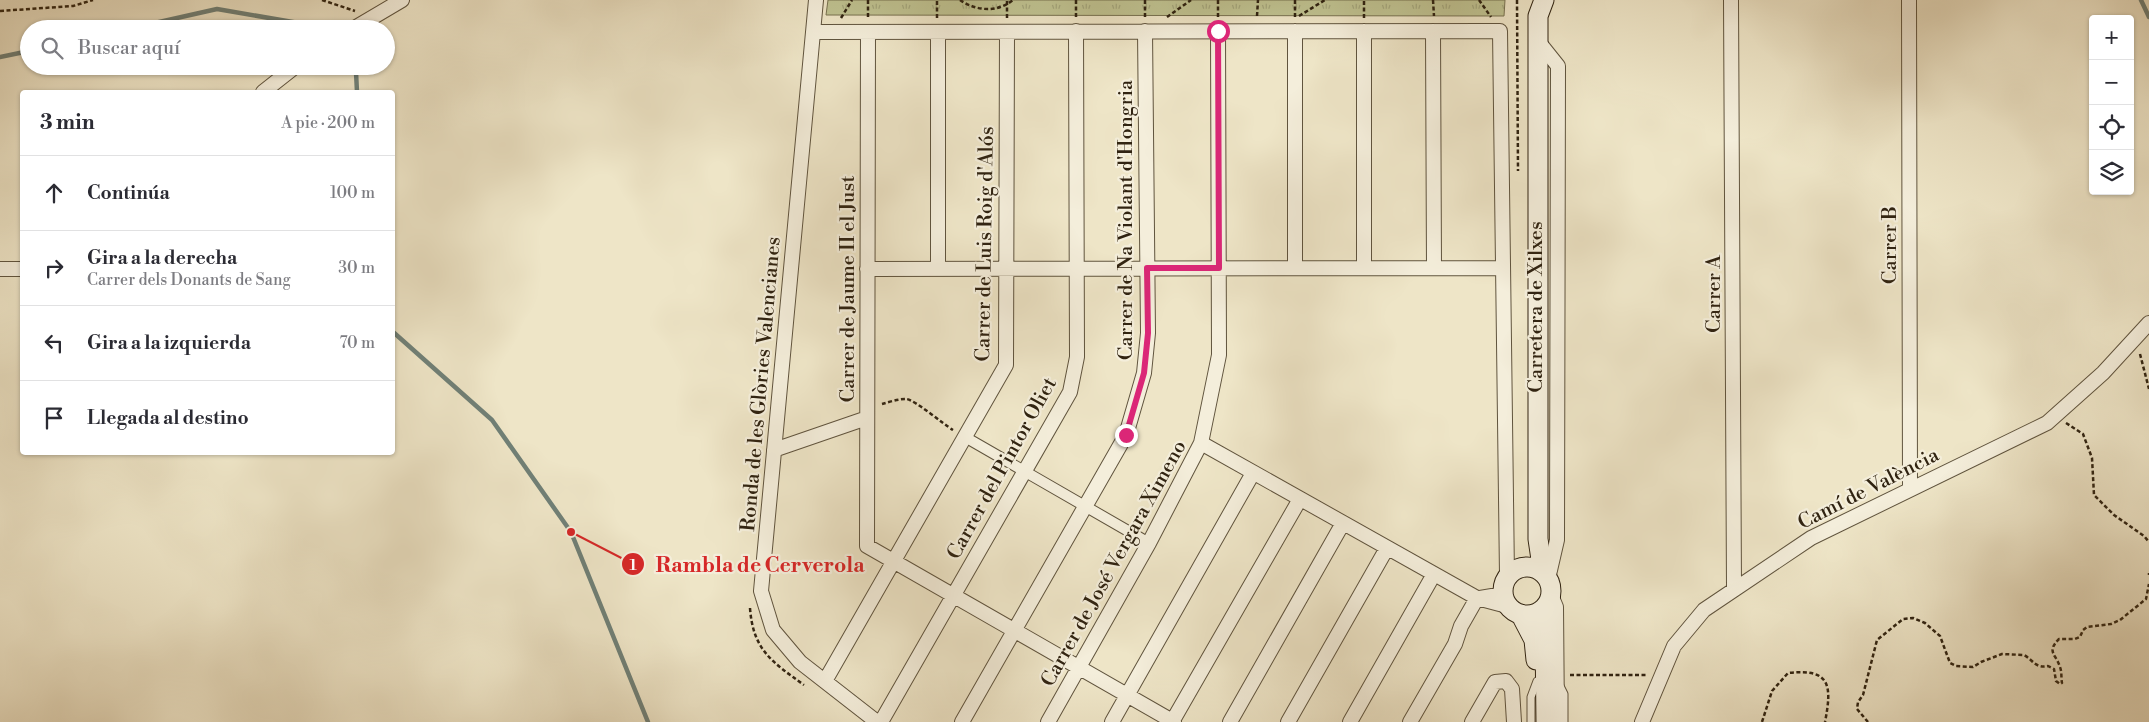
<!DOCTYPE html>
<html lang="es">
<meta charset="utf-8">
<style>
:root{--surface:#fff;--page:#f2f2f3;--text:#2b2b33;--muted:#7c7c81;--line:#e1e1e2}
body{margin:0;font-family:"Libre Bodoni",serif;background:var(--page);color:var(--text)}
.controls{position:absolute;right:15px;top:15px;display:grid;overflow:hidden;border-radius:5px;box-shadow:0 1px 4px #0004}
.controls button{width:45px;height:45px;display:grid;place-items:center;padding:0;border:0;border-bottom:1px solid var(--line);background:var(--surface);color:var(--text);font:25px sans-serif}
.stop{position:absolute;width:15px;height:15px;margin:-11px;border:4px solid #db2777;border-radius:50%;background:#fff}
.stop.end{background:#db2777;border-color:#fff;box-shadow:0 1px 5px #0008}
.list{margin:0;padding:0;list-style:none}
h2{display:flex;justify-content:space-between;align-items:center;height:65px;margin:0;padding:0 20px;font-size:21px}
h2 small{font-size:16px;font-weight:400;color:var(--muted)}
.list li{display:grid;grid-template-columns:32px 1fr auto;gap:15px;align-items:center;box-sizing:border-box;height:75px;padding:0 20px;border-top:1px solid var(--line)}
.list b{display:block;font-size:19px;white-space:nowrap}
.list p{margin:0;font-size:16px;white-space:nowrap;color:var(--muted)}
.list em{font-size:16px;font-style:normal;color:var(--muted)}
.icon{flex:none;width:28px;height:28px;fill:none;stroke:currentColor;stroke-width:2;stroke-linecap:round;stroke-linejoin:round}
.map{position:relative;flex:none;width:2149px;height:722px;overflow:hidden}
.search{position:absolute;background:var(--surface);box-shadow:0 1px 4px #0004;left:20px;top:20px;width:375px;height:55px;display:flex;align-items:center;gap:12px;box-sizing:border-box;padding:0 18px;border-radius:28px;color:var(--muted);font-size:19px}
.panel{position:absolute;background:var(--surface);box-shadow:0 1px 4px #0004;left:20px;top:90px;width:375px;height:365px;border-radius:5px}
.map>svg:first-child{display:block}
</style>
<div class="map">
<svg width="2149" height="722" viewBox="0 0 2149 722">
<defs>
<pattern id="park-tufts" width="24" height="20" patternUnits="userSpaceOnUse" patternTransform="scale(1.25)"><rect width="24" height="20" fill="#bfc291"/><path d="M3 7l-1-3M5 7V3M7 7l1-3M15 17l-1-3M17 17v-4M19 17l1-3" fill="none" stroke="#a4a67c"/></pattern>
</defs>
<rect width="100%" height="100%" fill="#eee5c7"/>
<filter id="stains"><feTurbulence type="fractalNoise" baseFrequency=".004" numOctaves="4"/><feColorMatrix values="0 0 0 0 .2 0 0 0 0 .09 0 0 0 0 .02 0 0 0 .5 -.17"/></filter>
<radialGradient id="worn" r=".72"><stop offset=".6" stop-color="#630" stop-opacity="0"/><stop offset="1" stop-color="#630" stop-opacity=".3"/></radialGradient>
<path fill="url(#park-tufts)" stroke="#787251" d="M828 0H1505L1504 16 826 15Z"/>
<g fill="none" stroke-linecap="round" stroke-linejoin="round">
<path stroke="#708077" stroke-width="4.5" d="M2141 0 2149 17
M128 29 217 9 316 26 318 29
M0 57 29 51
M351 66 356 72 357 92
M392 331 492 420 571 532 648 722"/>
<defs>
<path id="service" d="M1560 686 1564 694V722
M1531 722V697L1537 681"/>
<path id="pedestrian" d="M965 437 1149 543"/>
<path id="minor" d="M816 0 761 591 773 630 800 662 877 722
M1731 0 1734 588
M1909 0 1910 489
M353 29 402 0
M1295 31V268
M1433 31 1434 268
M813 32 1500 31 1507 576
M868 32 867 546 1174 722
M938 32V269
M1538 41 1558 66 1557 540 1548 579
M263 92 296 66
M1364 268V31
M0 269H22
M867 269 1502 268
M1201 443 1477 598 1507 606
M774 450 867 418
M1551 595 1556 607 1557 722
M1480 598 1498 595 1502 589
M825 681 1006 365 1007 32
M881 722 1070 392 1077 357 1076 31
M962 722 1126 435 1144 373 1148 333 1145 31
M1048 722 1149 543 1201 443 1219 355 1218 31
M1112 722 1253 473
M1172 722 1300 499
M1230 722 1343 523
M1288 722 1387 548
M1350 722 1434 574
M1410 722 1455 644 1461 626 1477 598
M1472 722 1495 682 1506 681 1512 689 1514 722
M1642 722 1674 646 1704 610 1811 538 2047 423 2103 373 2149 323"/>
<path id="secondary" d="M1503 591a24 24 0 1 1 48 0a24 24 0 1 1-48 0Z
M1543 573 1538 539V16L1544 0
M1541 611 1545 634 1546 722
M1521 615 1534 640 1536 660"/>
</defs>
<use href="#service" stroke="#60543e" stroke-width="9"/>
<use href="#pedestrian" stroke="#60543e" stroke-width="12"/>
<use href="#minor" stroke="#60543e" stroke-width="16"/>
<use href="#secondary" stroke="#302311" stroke-width="21"/>
<path stroke="#302311" stroke-width="2.5" stroke-dasharray="4 2.5" stroke-linecap="butt" d="M322 0 355 11
M868 0V18
M960 0C976 11 997 13 1013 0
M1076 0V18
M1145 0V17
M1218 0V17
M1433 0 1434 16
M1479 0 1491 17
M1517 0 1518 171
M0 11 73 6 93 0
M1257 16 1258 0
M1299 16 1325 0
M1167 17 1191 0
M1295 17V0
M841 18 852 0
M937 18V0
M1007 18V0
M1364 18V0
M2140 354 2149 389
M882 404C889 402 898 399 906 399 914 399 943 424 953 430
M2066 423 2083 434 2092 458 2094 495 2114 515 2144 536 2149 542
M2149 573V575
M750 608C753 650 772 662 804 685
M1570 675H1647
M1762 722 1772 691 1788 673C1831 668 1832 686 1825 722
M1868 722 1857 709 1858 702 1863 695 1877 640 1903 619 1913 618 1925 623 1940 636 1950 663 1956 666 1973 667 1981 662 2002 654 2024 655C2033 660 2036 669 2048 666L2054 669 2056 681 2060 684 2062 683C2061 678 2062 672 2060 667 2056 654 2046 652 2059 639H2075L2080 637 2083 630 2087 627 2111 624 2120 620 2146 599 2149 584"/>
<use href="#service" stroke="#f4eedb" stroke-width="7"/>
<use href="#pedestrian" stroke="#f4eedb" stroke-width="10"/>
<use href="#minor" stroke="#f4eedb" stroke-width="14"/>
<use href="#secondary" stroke="#f4eedb" stroke-width="19"/>
</g>
<g fill="none" stroke-linecap="round" stroke-linejoin="round">
<path stroke="#db2777" stroke-width="6" d="M1126 435 1144 373 1148 333 1147 268H1219L1218 31"/>
</g>
<g text-anchor="middle" stroke-width="4.5" stroke-linejoin="round" paint-order="stroke">
<g font-size="20" fill="#302311" stroke="#f4eedb">
<text transform="translate(1125 220) rotate(-90)" y="7">Carrer de Na Violant d'Hongria</text>
<text transform="translate(984 244) rotate(-89)" y="7">Carrer de Luis Roig d'Alós</text>
<text transform="translate(1889 245) rotate(-90)" y="7">Carrer B</text>
<text transform="translate(847 289) rotate(-90)" y="7">Carrer de Jaume II el Just</text>
<text transform="translate(1713 294) rotate(-90)" y="7">Carrer A</text>
<text transform="translate(1535 307) rotate(-90)" y="7">Carretera de Xilxes</text>
<text transform="translate(760 384) rotate(-85)" y="7">Ronda de les Glòries Valencianes</text>
<text transform="translate(1001 468) rotate(-61)" y="7">Carrer del Pintor Oliet</text>
<text transform="translate(1868 488) rotate(-27)" y="7">Camí de València</text>
<text transform="translate(1113 563) rotate(-61)" y="7">Carrer de José Vergara Ximeno</text>
</g>
</g>
<path fill="none" stroke="#d62828" stroke-width="2" d="M571 532L633 564"/>
<g fill="#d62828" stroke="#f4eedb" stroke-width="2">
<circle cx="571" cy="532" r="5"/>
<circle cx="633" cy="564" r="12"/>
</g>
<g font-size="15" text-anchor="middle" font-weight="bold" fill="#fff">
<text x="633" y="570">1</text>
</g>
<g font-size="21" text-anchor="middle" font-weight="bold" fill="#d62828" stroke="#f4eedb" stroke-width="4.5" stroke-linejoin="round" paint-order="stroke">
<text x="760" y="572">Rambla de Cerverola</text>
</g>
<rect width="100%" height="100%" filter="url(#stains)"/>
<rect width="100%" height="100%" fill="url(#worn)"/>
</svg>
<div class="controls">
<button>+</button>
<button>−</button>
<button><svg class="icon" aria-label="locate" viewBox="0 0 24 24"><circle cx="12" cy="12" r="6"/><path d="M12 2v4M12 18v4M2 12h4M18 12h4"/></svg></button>
<button><svg class="icon" aria-label="layers" viewBox="0 0 24 24"><path d="M12 4l9 5-9 5-9-5zM3 14l9 5 9-5"/></svg></button>
</div>
<div class="stop" style="left:1218px;top:31px"></div>
<div class="stop end" style="left:1126px;top:435px"></div>
<div class="search"><svg class="icon" aria-label="search" viewBox="0 0 24 24"><circle cx="10" cy="10" r="6"/><path d="M15 15l6 6"/></svg>Buscar aquí</div>
<section class="panel">
<h2>3 min<small>A pie · 200 m</small></h2>
<ul class="list">
<li><svg class="icon" aria-label="ahead" viewBox="0 0 24 24"><path d="M12 20V5M6 11l6-6 6 6"/></svg><div><b>Continúa</b></div><em>100 m</em></li>
<li><svg class="icon" aria-label="right" viewBox="0 0 24 24"><path d="M7 20v-9h11M14 6l5 5-5 5"/></svg><div><b>Gira a la derecha</b><p>Carrer dels Donants de Sang</p></div><em>30 m</em></li>
<li><svg class="icon" aria-label="left" viewBox="0 0 24 24"><path d="M17 20v-9H6M10 6l-5 5 5 5"/></svg><div><b>Gira a la izquierda</b></div><em>70 m</em></li>
<li><svg class="icon" aria-label="arrive" viewBox="0 0 24 24"><path d="M6 21V4h12l-3 4 3 4H6"/></svg><div><b>Llegada al destino</b></div></li>
</ul>
</section>
</div>
